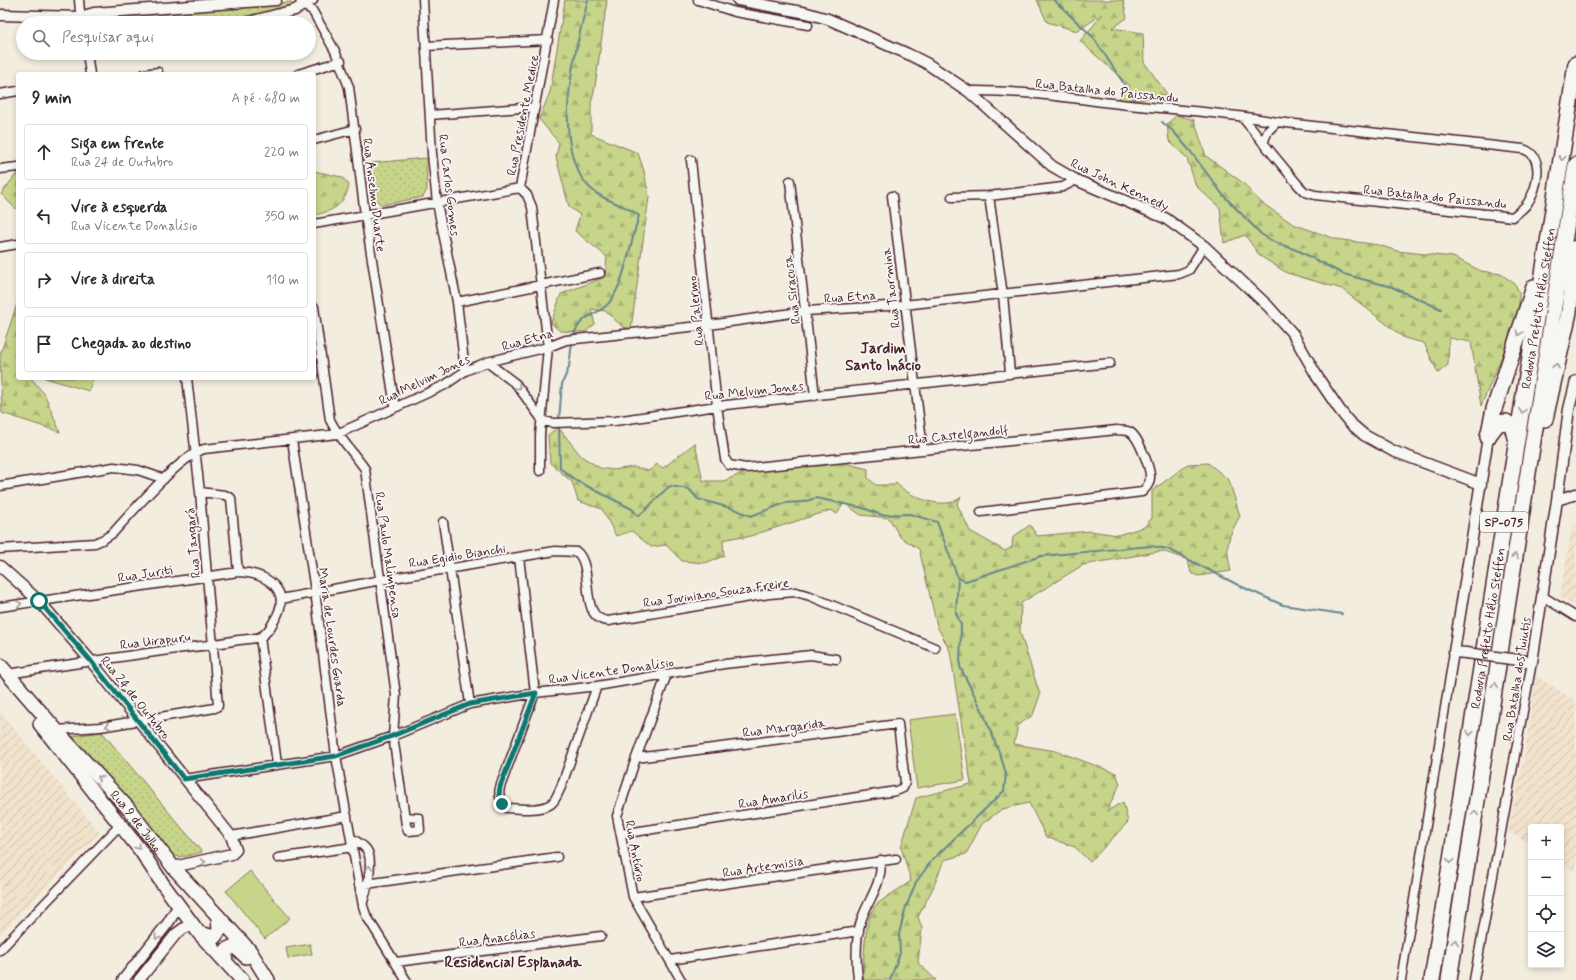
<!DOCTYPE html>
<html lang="pt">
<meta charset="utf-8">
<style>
:root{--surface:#fff;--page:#f2f2f3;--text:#2b2b33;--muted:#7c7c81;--line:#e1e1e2}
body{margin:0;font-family:Mynerve,sans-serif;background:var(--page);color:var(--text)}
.controls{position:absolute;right:12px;bottom:12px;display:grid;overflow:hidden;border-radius:4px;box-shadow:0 2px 6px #0003}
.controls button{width:36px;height:36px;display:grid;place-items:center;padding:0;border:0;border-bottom:1px solid var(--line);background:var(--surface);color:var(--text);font:20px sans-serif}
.stop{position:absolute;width:12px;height:12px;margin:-9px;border:3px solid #0f766e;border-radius:50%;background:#fff}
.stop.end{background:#0f766e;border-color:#fff;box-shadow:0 1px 4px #0008}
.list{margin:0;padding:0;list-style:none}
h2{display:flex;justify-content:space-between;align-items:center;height:52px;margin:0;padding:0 16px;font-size:17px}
h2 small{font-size:13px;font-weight:400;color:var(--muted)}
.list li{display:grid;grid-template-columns:26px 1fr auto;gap:12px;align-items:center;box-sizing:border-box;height:56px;margin:0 8px 8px;padding:0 8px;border:1px solid var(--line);border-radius:4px}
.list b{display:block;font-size:15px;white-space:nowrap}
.list p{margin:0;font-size:13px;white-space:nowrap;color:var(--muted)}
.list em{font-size:13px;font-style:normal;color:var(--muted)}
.icon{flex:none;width:22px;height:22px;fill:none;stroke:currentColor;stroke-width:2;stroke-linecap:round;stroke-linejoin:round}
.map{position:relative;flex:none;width:1576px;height:980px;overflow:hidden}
.search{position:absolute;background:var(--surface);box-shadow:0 2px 6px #0003;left:16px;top:16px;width:300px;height:44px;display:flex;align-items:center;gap:10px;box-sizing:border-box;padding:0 14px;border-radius:22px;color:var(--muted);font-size:15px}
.panel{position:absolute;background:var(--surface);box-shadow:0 2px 6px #0003;left:16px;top:72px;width:300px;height:308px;border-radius:4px}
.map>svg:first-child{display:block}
</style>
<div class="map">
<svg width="1576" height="980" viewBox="0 0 1576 980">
<defs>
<pattern id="industrial-furrows" width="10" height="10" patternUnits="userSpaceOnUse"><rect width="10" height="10" fill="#f0e2cb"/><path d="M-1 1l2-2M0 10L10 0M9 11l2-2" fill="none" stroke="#cfc1ae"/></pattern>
<pattern id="grass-dots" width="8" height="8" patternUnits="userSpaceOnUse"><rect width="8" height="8" fill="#c6d589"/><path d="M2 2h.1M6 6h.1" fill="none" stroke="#acb676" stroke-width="1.8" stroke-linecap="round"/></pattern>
<pattern id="forest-firs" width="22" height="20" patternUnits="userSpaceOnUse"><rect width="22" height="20" fill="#c6d589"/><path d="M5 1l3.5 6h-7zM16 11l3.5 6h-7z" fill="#acb676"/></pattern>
</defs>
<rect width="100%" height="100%" fill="#f3ede0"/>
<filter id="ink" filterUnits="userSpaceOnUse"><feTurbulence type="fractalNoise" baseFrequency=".025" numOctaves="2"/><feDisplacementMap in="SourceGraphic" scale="8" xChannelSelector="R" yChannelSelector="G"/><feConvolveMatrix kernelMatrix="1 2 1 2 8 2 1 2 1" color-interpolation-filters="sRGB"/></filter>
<g filter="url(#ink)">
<path fill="url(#industrial-furrows)" d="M1576 523V607L1560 597 1571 532Z
M1536 676 1576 701V872L1561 863V827H1531V845L1508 831 1525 752Z
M0 712 100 833 0 934Z"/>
<path fill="url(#grass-dots)" stroke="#887a5a" d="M291 2 293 5 291 7 230 23H138L96 20V16Z
M426 158 427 190 423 197 382 205C367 196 371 179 370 163Z
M102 732 202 852 187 856 172 857 71 739 73 736Z"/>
<path fill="url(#forest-firs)" stroke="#887a5a" d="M565 0H607L595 87 591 103V134L638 153 644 171 649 197 631 329 623 327 605 311 591 309 595 324 585 332 560 331 551 323 561 294 605 277 607 257 575 231 580 215 569 207 556 157 559 143 539 119 550 92Z
M1037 0H1123L1127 18 1112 28 1143 33 1144 62 1167 94 1140 100H1117L1130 86 1080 41 1103 14 1077 31 1047 22Z
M1177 115 1194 120 1206 156 1243 183 1259 201 1293 224 1336 239 1379 245 1397 251 1453 257 1481 271 1501 274 1515 284 1519 292V308L1503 354 1481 406 1471 342 1449 338 1448 365 1438 373 1424 343 1404 338 1342 289 1287 273 1260 256 1245 235 1224 243 1220 208 1196 186 1187 158 1169 141 1167 124Z
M314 171 342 177 349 185C346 204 332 212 314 215Z
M18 172V211L1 194Z
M18 301V378H31L45 395 60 432 2 413 0 355Z
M558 427 581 456 600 468 613 470 633 467 649 471 657 464 663 468 695 443 703 481H724L763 464 825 458 868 469V478L876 485H894L896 483C909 497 945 512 961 497L957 504 970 531 1005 551 1012 547 1013 537 1030 525 1037 536 1090 531 1118 535 1144 527 1152 518V491L1188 464 1208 463 1229 480 1240 516C1227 539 1225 545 1231 571L1198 576 1191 573 1188 560 1162 551 1083 565 1021 603 1020 632 1040 695 1033 715 1018 725 1014 744 1056 751 1116 773 1120 784 1107 811 1123 802 1128 822 1090 862 1075 847 1046 837 1029 803 1002 809 982 824 966 854 944 860 933 888 918 917 922 928 918 963 936 980H863C864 961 863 918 877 904 887 896 900 889 911 881L901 847 916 798 971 784 950 651 937 626 919 549 900 537 889 518 861 515 844 503 837 514 831 510 744 538 737 537 723 540 724 556 705 563 682 561 666 545 651 547 632 531 616 536 602 509 578 501 572 482 550 463 548 435Z"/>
<path fill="#c6d589" stroke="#887a5a" d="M45 378H93L89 391Z
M955 714 965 780 917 788 908 720Z
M250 871 290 918 265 939 226 891Z
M310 944 312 954 288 958 286 948Z"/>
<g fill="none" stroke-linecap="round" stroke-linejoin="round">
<path stroke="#66868f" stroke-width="2" d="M1054 0 1093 37 1134 99
M1162 122 1174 132 1191 152 1223 195 1261 234 1274 242 1299 251 1343 274 1392 287 1441 309
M573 337C581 313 594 318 608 304 624 287 631 239 639 216 627 204 605 203 590 188 549 147 575 49 588 0
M559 420 562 384 569 367 572 342
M559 424 560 468 575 480 632 509 638 516C650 508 658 495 670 486L689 489 698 499 734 509 751 516 785 503 803 502 816 498 863 508 882 515 910 514 937 522 958 578 956 613 961 625 960 667 982 710 1001 757 1006 774 1004 791 933 859 916 882 905 910 899 934 900 953 890 980
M958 578 966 581 1041 556 1151 546 1168 549 1240 586 1283 605 1342 614"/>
<defs>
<path id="minor" d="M79 0 81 23
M300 0 302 5 312 10 335 51 349 87 365 215 395 407
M423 0 432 154 437 203 457 302 465 371
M698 0 735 12 808 25
M426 46 548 40
M87 53 90 74
M144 74 158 72
M298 74 341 61
M968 91C1022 90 1076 99 1129 105 1178 110 1228 113 1277 122L1523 149C1546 156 1537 189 1527 204 1523 209 1517 213 1513 217L1315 195 1305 192 1299 186 1242 117
M0 94 18 91
M430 115 535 107
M314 140 355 129
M1263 143 1268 131 1277 122
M691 160 717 406 725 459 729 465 746 468 1117 430C1121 431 1127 430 1130 432 1138 436 1151 469 1150 478 1150 484 1146 488 1142 492L981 512
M0 169 18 167
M790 181 815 396
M892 196 923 449
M989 196 1003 295 1010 373
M952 197 989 196 1063 187 1076 180
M314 224 520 188
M0 247 18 244
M457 302 600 273
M314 307 330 420C339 438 353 452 365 469L396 695 393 736 406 825 408 831 420 830 419 818 405 817
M487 362 516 384 543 421 553 423 615 421 717 406 1110 363
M292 440 315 591 336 756 363 906 366 915 406 980
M540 471V435L548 347 532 207 527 195 520 188 554 0
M0 486 114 467 138 470 164 479
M200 492 225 495 231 498 238 572
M443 522 470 704
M0 549 95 543 104 539 113 533C133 511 179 457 204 449L337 434 445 385 465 371 487 362 548 347 566 340 709 325 806 311 904 305 1179 274 1189 270 1204 246
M519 557 535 693 500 787C498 796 500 802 507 808 519 809 541 811 551 804 556 800 558 793 561 787L597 686
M1542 596 1576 617
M281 599 381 580 555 551 577 552C595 568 578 619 608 621L769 594 796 592 810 596 935 648
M0 607 238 572C266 573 294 590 274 621 271 627 266 634 260 637 254 639 246 639 239 640 218 644 197 647 176 649 120 657 64 665 8 674
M260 637 277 764
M667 674 636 758 617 816 633 897 681 980
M56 730 100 727 215 708 218 706 200 492 187 378
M184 779 336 756 393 736 470 704 535 693 597 686 724 664 811 655 836 659
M621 834 896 791 903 788 905 782 898 724 636 758
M231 836 347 816
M351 838C357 842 365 845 368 852 373 864 367 890 363 902
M278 858 353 847
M359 885 557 857
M633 897 896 859
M0 950 121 824
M670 960 859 931
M396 962 601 936
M858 980C856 961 855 939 861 921 868 899 882 886 881 860
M1401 980 1454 652
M1474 980 1532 662"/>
<path id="tertiary" d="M738 0 807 13 828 19 908 54 926 63 968 91 1052 166 1076 180 1165 218 1204 246 1268 306 1293 334 1318 378 1339 409 1349 422 1364 435 1393 451 1481 484
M0 15 80 17 93 22 108 23
M80 17 94 13 276 0
M245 23 295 10 312 0
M1557 500 1576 494
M0 566 39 601 90 660 231 836 236 850 232 854 173 867
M1466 653 1454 652 1488 437
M1519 660 1532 662 1557 500 1569 409 1576 381
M123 980 168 923 179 905
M139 980 176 934 184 928 193 926"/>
<g id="primary">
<path id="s1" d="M0 665 65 740 128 808 173 867 250 951 268 980"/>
<path d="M40 724 141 851 162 883 199 933 242 980"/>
<path d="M199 933 215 937 219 931 218 916"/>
<path d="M225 961 227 949 234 946 246 957"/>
</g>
<g id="motorway">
<path d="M1545 419 1569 312 1576 248"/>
<path d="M1488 436 1498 423 1506 422 1512 426 1516 441"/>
<path d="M1488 437 1494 409 1534 287"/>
<path id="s2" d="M1432 980 1576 64"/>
<path d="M1449 980 1576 165"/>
</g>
</defs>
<use href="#minor" stroke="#4a1f2b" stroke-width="11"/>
<use href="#tertiary" stroke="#4a1f2b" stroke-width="13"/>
<use href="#primary" stroke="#4a1f2b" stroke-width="16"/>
<use href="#motorway" stroke="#4a1f2b" stroke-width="18"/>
<use href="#minor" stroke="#f6f6f2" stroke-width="8"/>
<use href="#tertiary" stroke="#f6f6f2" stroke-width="10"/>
<use href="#primary" stroke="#f6f6f2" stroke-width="13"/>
<use href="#motorway" stroke="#f6f6f2" stroke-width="15"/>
<defs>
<path id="tertiary-bridge" d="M1466 653 1519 660"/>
</defs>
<use href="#tertiary-bridge" stroke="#4a1f2b" stroke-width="13" stroke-linecap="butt"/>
<use href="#tertiary-bridge" stroke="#f6f6f2" stroke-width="10"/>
</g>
<defs><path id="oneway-chevron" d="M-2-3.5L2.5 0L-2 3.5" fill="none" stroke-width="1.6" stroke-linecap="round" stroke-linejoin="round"/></defs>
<g stroke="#a99598">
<use href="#oneway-chevron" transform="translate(1562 158) rotate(99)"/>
<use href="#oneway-chevron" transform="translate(1519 333) rotate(108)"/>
<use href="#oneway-chevron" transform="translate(1556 366) rotate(-78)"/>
<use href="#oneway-chevron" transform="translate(518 387) rotate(46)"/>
<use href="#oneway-chevron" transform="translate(1522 411) rotate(99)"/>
<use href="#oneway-chevron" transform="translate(1515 556) rotate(-81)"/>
<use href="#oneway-chevron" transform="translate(19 604) rotate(-10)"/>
<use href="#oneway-chevron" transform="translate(1495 685) rotate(-81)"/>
<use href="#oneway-chevron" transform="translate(108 726) rotate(169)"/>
<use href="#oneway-chevron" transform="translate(1470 733) rotate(99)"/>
<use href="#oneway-chevron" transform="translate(100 778) rotate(-133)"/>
<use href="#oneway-chevron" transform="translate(1475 813) rotate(-81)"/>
<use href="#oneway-chevron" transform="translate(138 847) rotate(53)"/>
<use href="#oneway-chevron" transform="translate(1450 861) rotate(99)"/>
<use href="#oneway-chevron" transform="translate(203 862) rotate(-11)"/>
<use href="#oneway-chevron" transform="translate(369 868) rotate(-88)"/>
<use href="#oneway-chevron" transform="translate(157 937) rotate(128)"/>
<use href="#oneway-chevron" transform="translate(1455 942) rotate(-81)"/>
</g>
</g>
<g fill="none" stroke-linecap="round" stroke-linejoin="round" filter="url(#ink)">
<path stroke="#0f766e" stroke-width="5" d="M39 601 90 660 184 779 336 756 392 736 470 704 536 693 500 787 499 795 502 804"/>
</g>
<g text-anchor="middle" stroke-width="3.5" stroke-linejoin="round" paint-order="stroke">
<rect fill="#f6f6f2" stroke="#7e6067" stroke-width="1" x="1480" y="512" width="48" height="20" rx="3"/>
<g font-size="12" font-weight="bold" fill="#4a1f2b">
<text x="1504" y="526">SP-075</text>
</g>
<g font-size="13" fill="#4a1f2b" stroke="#f6f6f2">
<text transform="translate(1107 90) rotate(6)" y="5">Rua Batalha do Paissandu</text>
<text transform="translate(522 115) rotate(-79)" y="5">Rua Presidente Medice</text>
<text transform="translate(1120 184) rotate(25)" y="5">Rua John Kennedy</text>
<text transform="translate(450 185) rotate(83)" y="5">Rua Carlos Gomes</text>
<text transform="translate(375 195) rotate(83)" y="5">Rua Anselmo Duarte</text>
<text transform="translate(1435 196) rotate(6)" y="5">Rua Batalha do Paissandu</text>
<text transform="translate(890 288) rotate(-97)" y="5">Rua Taormina</text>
<text transform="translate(791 290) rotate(-97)" y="5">Rua Siracusa</text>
<text transform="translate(850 296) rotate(-4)" y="5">Rua Etna</text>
<text dy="5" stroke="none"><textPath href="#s2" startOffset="680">Rodovia Prefeito Hélio Steffen</textPath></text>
<text transform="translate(695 311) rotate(-96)" y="5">Rua Palermo</text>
<text transform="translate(527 339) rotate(-16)" y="5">Rua Etna</text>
<text transform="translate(424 379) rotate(-26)" y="5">Rua Melvim Jones</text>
<text transform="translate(754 390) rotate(-6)" y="5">Rua Melvim Jones</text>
<text transform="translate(958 434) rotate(-6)" y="5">Rua Castelgandolf</text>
<text transform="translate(192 543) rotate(-95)" y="5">Rua Tangará</text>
<text transform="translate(389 555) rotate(82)" y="5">Rua Paulo Malimpensa</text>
<text transform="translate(457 555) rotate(-9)" y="5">Rua Egidio Bianchi</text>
<text transform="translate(145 573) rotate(-9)" y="5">Rua Juriti</text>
<text transform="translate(716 592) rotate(-8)" y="5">Rua Joviniano Souza Freire</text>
<text dy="5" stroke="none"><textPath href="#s2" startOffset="356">Rodovia Prefeito Hélio Steffen</textPath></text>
<text transform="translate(333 637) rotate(82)" y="5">Maria de Lourdes Guarda</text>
<text transform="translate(155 640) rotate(-7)" y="5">Rua Uirapuru</text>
<text transform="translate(611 670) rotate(-8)" y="5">Rua Vicente Donalisio</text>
<text transform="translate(1516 679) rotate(-81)" y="5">Rua Batalha dos Tuiutis</text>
<text transform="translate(136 697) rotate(51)" y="5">Rua 24 de Outubro</text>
<text transform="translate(784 727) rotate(-7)" y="5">Rua Margarida</text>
<text transform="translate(773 798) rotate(-9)" y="5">Rua Amarilis</text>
<text dy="5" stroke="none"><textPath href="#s1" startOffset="207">Rua 9 de Julho</textPath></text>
<text transform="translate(636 851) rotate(79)" y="5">Rua Antúrio</text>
<text transform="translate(763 866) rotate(-9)" y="5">Rua Artemisia</text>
<text transform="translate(497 937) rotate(-7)" y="5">Rua Anacólias</text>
</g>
<g font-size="15" font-weight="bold" fill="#4a1f2b" stroke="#f6f6f2">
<text x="883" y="353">Jardim<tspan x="883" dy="17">Santo Inácio</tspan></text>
<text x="513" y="967">Residencial Esplanada</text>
</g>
</g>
</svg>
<div class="controls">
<button>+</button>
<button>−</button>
<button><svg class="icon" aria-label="locate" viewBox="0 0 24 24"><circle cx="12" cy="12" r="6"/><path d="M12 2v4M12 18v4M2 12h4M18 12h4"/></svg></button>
<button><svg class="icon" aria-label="layers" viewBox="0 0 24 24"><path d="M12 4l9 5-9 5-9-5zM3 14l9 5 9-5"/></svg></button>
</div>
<div class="stop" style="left:39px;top:601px"></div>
<div class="stop end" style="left:502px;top:804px"></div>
<div class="search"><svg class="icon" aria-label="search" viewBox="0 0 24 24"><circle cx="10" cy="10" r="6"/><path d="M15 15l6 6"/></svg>Pesquisar aqui</div>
<section class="panel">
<h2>9 min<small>A pé · 680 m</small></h2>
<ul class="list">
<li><svg class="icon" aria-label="ahead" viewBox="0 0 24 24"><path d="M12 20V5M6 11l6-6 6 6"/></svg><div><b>Siga em frente</b><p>Rua 24 de Outubro</p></div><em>220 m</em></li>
<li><svg class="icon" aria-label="left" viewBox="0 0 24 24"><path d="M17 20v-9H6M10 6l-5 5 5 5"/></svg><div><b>Vire à esquerda</b><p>Rua Vicente Donalisio</p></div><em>350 m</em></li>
<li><svg class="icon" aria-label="right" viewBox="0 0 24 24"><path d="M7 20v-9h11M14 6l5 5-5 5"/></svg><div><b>Vire à direita</b></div><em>110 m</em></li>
<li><svg class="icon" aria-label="arrive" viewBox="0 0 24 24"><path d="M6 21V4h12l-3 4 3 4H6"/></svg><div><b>Chegada ao destino</b></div></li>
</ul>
</section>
</div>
